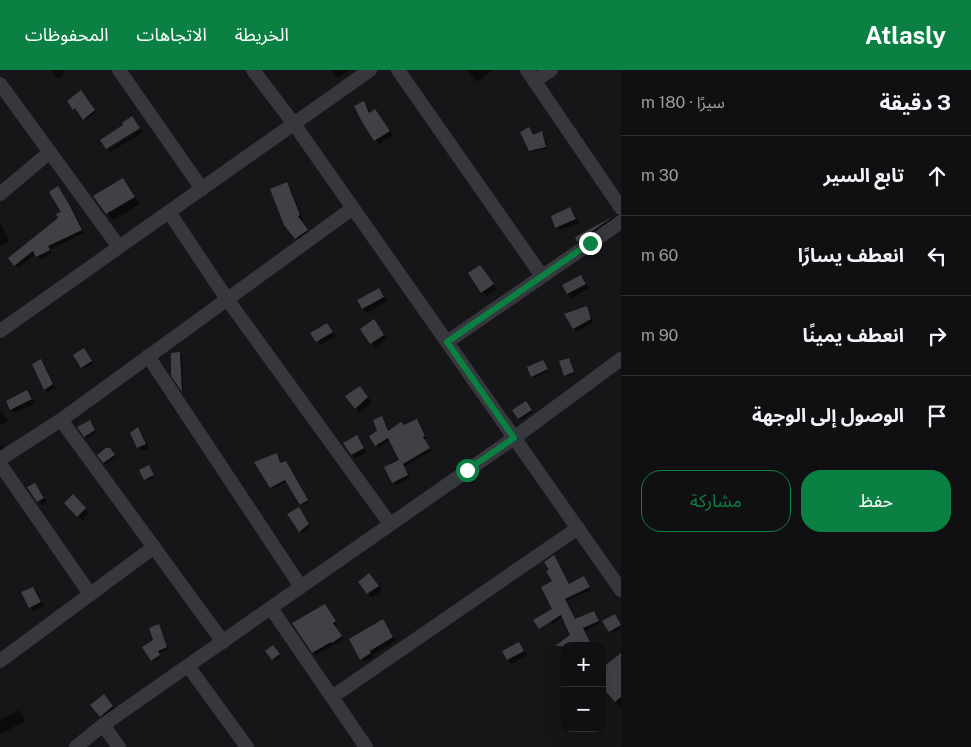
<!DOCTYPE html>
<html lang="ar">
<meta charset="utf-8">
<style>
:root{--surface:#101012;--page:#1e1e20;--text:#f1f3f6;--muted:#9c9d9f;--line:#303032;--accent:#0b8043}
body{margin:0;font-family:"Public Sans","Noto Sans Arabic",sans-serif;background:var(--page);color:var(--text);direction:rtl}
.controls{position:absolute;right:15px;bottom:15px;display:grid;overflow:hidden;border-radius:10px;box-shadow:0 5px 20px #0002}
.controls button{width:45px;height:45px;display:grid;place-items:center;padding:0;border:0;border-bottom:1px solid var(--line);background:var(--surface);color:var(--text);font:25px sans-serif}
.stop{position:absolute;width:15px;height:15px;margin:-11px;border:4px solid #0b8043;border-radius:50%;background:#fff}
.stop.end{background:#0b8043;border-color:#fff;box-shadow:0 1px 5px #0008}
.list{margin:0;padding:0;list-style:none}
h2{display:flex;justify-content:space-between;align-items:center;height:65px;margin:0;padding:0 20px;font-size:21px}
h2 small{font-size:16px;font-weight:400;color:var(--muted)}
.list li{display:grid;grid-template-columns:32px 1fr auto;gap:15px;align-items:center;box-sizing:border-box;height:80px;padding:0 20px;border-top:1px solid var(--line)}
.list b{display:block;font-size:19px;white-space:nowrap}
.list em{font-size:16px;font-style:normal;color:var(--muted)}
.actions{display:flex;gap:10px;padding:15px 20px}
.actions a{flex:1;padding:11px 0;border:1px solid var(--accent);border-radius:20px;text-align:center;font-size:18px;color:var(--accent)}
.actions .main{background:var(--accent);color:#fff}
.icon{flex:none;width:28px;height:28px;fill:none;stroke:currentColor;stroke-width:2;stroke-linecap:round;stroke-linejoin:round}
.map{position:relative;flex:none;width:621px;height:677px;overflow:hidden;direction:ltr}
header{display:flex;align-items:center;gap:30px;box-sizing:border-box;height:70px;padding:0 25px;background:var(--accent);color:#fff}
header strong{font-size:24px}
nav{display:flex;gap:28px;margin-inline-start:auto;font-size:18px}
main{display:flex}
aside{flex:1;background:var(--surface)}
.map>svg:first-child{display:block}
</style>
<header>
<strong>Atlasly</strong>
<nav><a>الخريطة</a><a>الاتجاهات</a><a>المحفوظات</a></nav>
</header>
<main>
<aside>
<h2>3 دقيقة<small>سيرًا · 180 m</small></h2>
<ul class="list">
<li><svg class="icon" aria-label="ahead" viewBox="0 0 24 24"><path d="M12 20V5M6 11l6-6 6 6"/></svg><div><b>تابع السير</b></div><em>30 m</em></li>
<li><svg class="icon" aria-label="left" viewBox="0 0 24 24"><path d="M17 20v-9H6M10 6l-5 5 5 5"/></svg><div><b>انعطف يسارًا</b></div><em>60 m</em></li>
<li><svg class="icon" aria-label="right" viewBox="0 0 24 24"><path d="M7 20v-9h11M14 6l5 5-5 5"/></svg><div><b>انعطف يمينًا</b></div><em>90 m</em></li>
<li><svg class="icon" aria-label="arrive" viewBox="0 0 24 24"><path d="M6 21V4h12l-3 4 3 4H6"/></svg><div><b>الوصول إلى الوجهة</b></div></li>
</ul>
<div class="actions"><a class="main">حفظ</a><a>مشاركة</a></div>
</aside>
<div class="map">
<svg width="621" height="677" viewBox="0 0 621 677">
<rect width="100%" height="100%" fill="#161618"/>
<path fill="#0007" d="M52 0H63L65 4 58 9Z
M331 0H349V1L338 8Z
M466 0H491L492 1 477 12Z
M82 24 96 42 85 50 77 39 75 40 74 39Z
M364 33 367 36 371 44 375 41 379 45 393 65 379 74 362 51Z
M141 59 143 62 110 82 108 80Z
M542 63 543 64 547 78 532 82 530 80 534 66Z
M123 110 129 116 140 134 113 150 107 143Z
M286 114 290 118 303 149 301 150 310 164 300 172 285 154Z
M61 121 73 140 84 163 50 179 52 183 40 190 36 184 18 198 9 188 60 148 63 142Z
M570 138 574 142 579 153 560 160 556 157Z
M613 147 615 148 580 173 578 171 576 168Z
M0 153 10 171 0 176Z
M480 196 497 219 486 226 482 222Z
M581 206 585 210 589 218 572 228 568 224 564 216Z
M379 220 383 224 387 231 367 243 363 239 358 231Z
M586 238 589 241 593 252 577 262 574 259 566 245Z
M374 251 387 269 375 277 362 259Z
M327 254 336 266 321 275 317 271Z
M85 281 93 293 84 299 82 297Z
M180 284 182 285 183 321 173 305Z
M568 289 570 291 574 304 567 307 565 305Z
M41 291 44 294 56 318 48 322 45 319Z
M545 293 548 301 534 308 532 306Z
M360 317 372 332 360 343 347 327Z
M27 321 31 325 35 334 15 343 11 339 7 331Z
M527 334 533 342 521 350 513 341Z
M2 341 8 351 0 355V342Z
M382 348 384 350 389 361 404 357 417 350 419 353 427 368 424 370 431 381 404 397 410 408 396 415 393 412 401 390 390 370 379 378 376 375Z
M92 354 96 362 87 368 85 366Z
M138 359 142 363 149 378 142 381 138 377Z
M357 367 361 371 367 382 356 388 352 384Z
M0 375H1L4 379 0 381Z
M111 380 116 387 106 394 104 392Z
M276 385 281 394 286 392 288 394 308 432 302 436 287 411 273 419 271 417Z
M150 399 154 407 147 411 141 401Z
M35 414 39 418 47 432 42 435 38 431Z
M73 426 89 443 82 450 65 433Z
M300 440 310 456 302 463 289 444Z
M555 489 570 515 586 510 591 520 566 531 575 551 594 542 596 544 600 553 584 561 592 576H570L572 566 563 547 553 554 545 545 554 539V512L550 500Z
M373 509 382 520 372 528 359 512Z
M33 518 37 522 44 536 34 541 30 537Z
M325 535 338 555 335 557 344 569 336 575 335 574 316 585 313 582Z
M616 547 621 558 612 563 610 561Z
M386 554 396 571 372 585 374 587 364 592 361 589Z
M159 556 160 558 168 579 159 583 161 587 154 591 152 590 154 570Z
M519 573 523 578 527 585 512 594 508 590Z
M275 578 281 586 274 591 273 589Z
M621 589V637L615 631Z
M108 630 116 641 105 650 101 646Z
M19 640 26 651 0 664V650Z"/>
<path fill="#404145" d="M81 20 95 40 83 50 75 38 73 40 67 31Z
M364 31 369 43 375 39 390 61 374 71 361 50 354 36Z
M132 46 140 58 106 79 100 70 123 55 122 53Z
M529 57 533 65 542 61 546 77 529 81 520 62Z
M123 108 135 127 106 144 93 126Z
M287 112 300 145 298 146 308 160 295 169 284 155 270 119Z
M58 116 70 136 82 160 48 176 50 180 36 187 33 181 14 196 8 188 58 148 56 144 61 142 49 122Z
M570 137 576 149 555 158 551 146Z
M614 146 577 172 575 167Z
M480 195 494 214 481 223 468 203Z
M581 205 586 214 567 224 562 215Z
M379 218 384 227 362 239 357 230Z
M587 236 591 249 573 259 564 244Z
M374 249 384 265 370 274 360 259Z
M327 253 333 262 316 272 310 263Z
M84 278 92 291 81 298 73 285Z
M180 282 182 322 171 306V283Z
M569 288 574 302 564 306 559 291Z
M41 289 53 314 44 320 32 294Z
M543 290 548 299 531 307 527 297Z
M360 316 368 327 355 339 345 326Z
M27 320 32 329 10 340 6 331Z
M526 331 532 340 518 349 512 340Z
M382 346 388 361 401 352 404 355 417 349 425 366 423 367 430 378 403 394 408 405 392 413 384 397 399 390 388 368 375 376 369 366 377 361 373 350Z
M90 350 95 360 84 367 77 357Z
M138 357 146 374 137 378 130 363Z
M357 365 364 378 351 385 343 373Z
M106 378H110L115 385 103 393 97 385Z
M277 383 280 393 286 391 308 430 300 435 285 410 270 418 254 392Z
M149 395 154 405 144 410 139 400Z
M35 413 44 428 37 432 27 417Z
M73 424 86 438 77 447 64 433Z
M299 437 309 454 299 462 287 444Z
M554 485 569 514 584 506 590 517 565 529 575 549 594 541 599 551 583 558 592 576H555L570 565 561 545 539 559 533 550 552 539 541 517 552 511 546 501 549 500 544 492Z
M369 503 379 516 367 524 358 512Z
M33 517 41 532 29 538 21 522Z
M325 534 336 551 333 553 342 566 332 573 331 572 312 583 292 553Z
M615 544 621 555 609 562 602 551Z
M383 549 393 567 370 581 371 583 360 590 349 569Z
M159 554 167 577 158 581 160 585 151 591 142 577 153 570 149 558Z
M519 572 524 581 507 590 502 581Z
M273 575 280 584 272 590 265 581Z
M621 583V627L615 632 602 617V598Z
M104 624 113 636 100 647 90 635Z"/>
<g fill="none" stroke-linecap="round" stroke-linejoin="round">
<path stroke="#37383d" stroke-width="14" d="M119 0 202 119
M253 0 294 54 621 520
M398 0 542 206
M527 0 621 138
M534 11 551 0
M0 14 119 177
M0 124 50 82
M169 142 227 229 390 454
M0 261 370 0
M447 272 621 152
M148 286 301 517
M61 350 223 572
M0 389 61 350 353 138
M0 394 90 524
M271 538 366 677
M0 591 154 477
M188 596 247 677
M332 627 578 458
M103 655 119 677
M76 677 103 655 514 368 621 289"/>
</g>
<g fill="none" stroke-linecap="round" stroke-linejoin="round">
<path stroke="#0b8043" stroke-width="6" d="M467 400 514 368 447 272 590 173"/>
</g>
</svg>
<div class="controls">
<button>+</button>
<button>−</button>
</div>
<div class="stop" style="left:467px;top:400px"></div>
<div class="stop end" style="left:590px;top:173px"></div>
</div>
</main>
